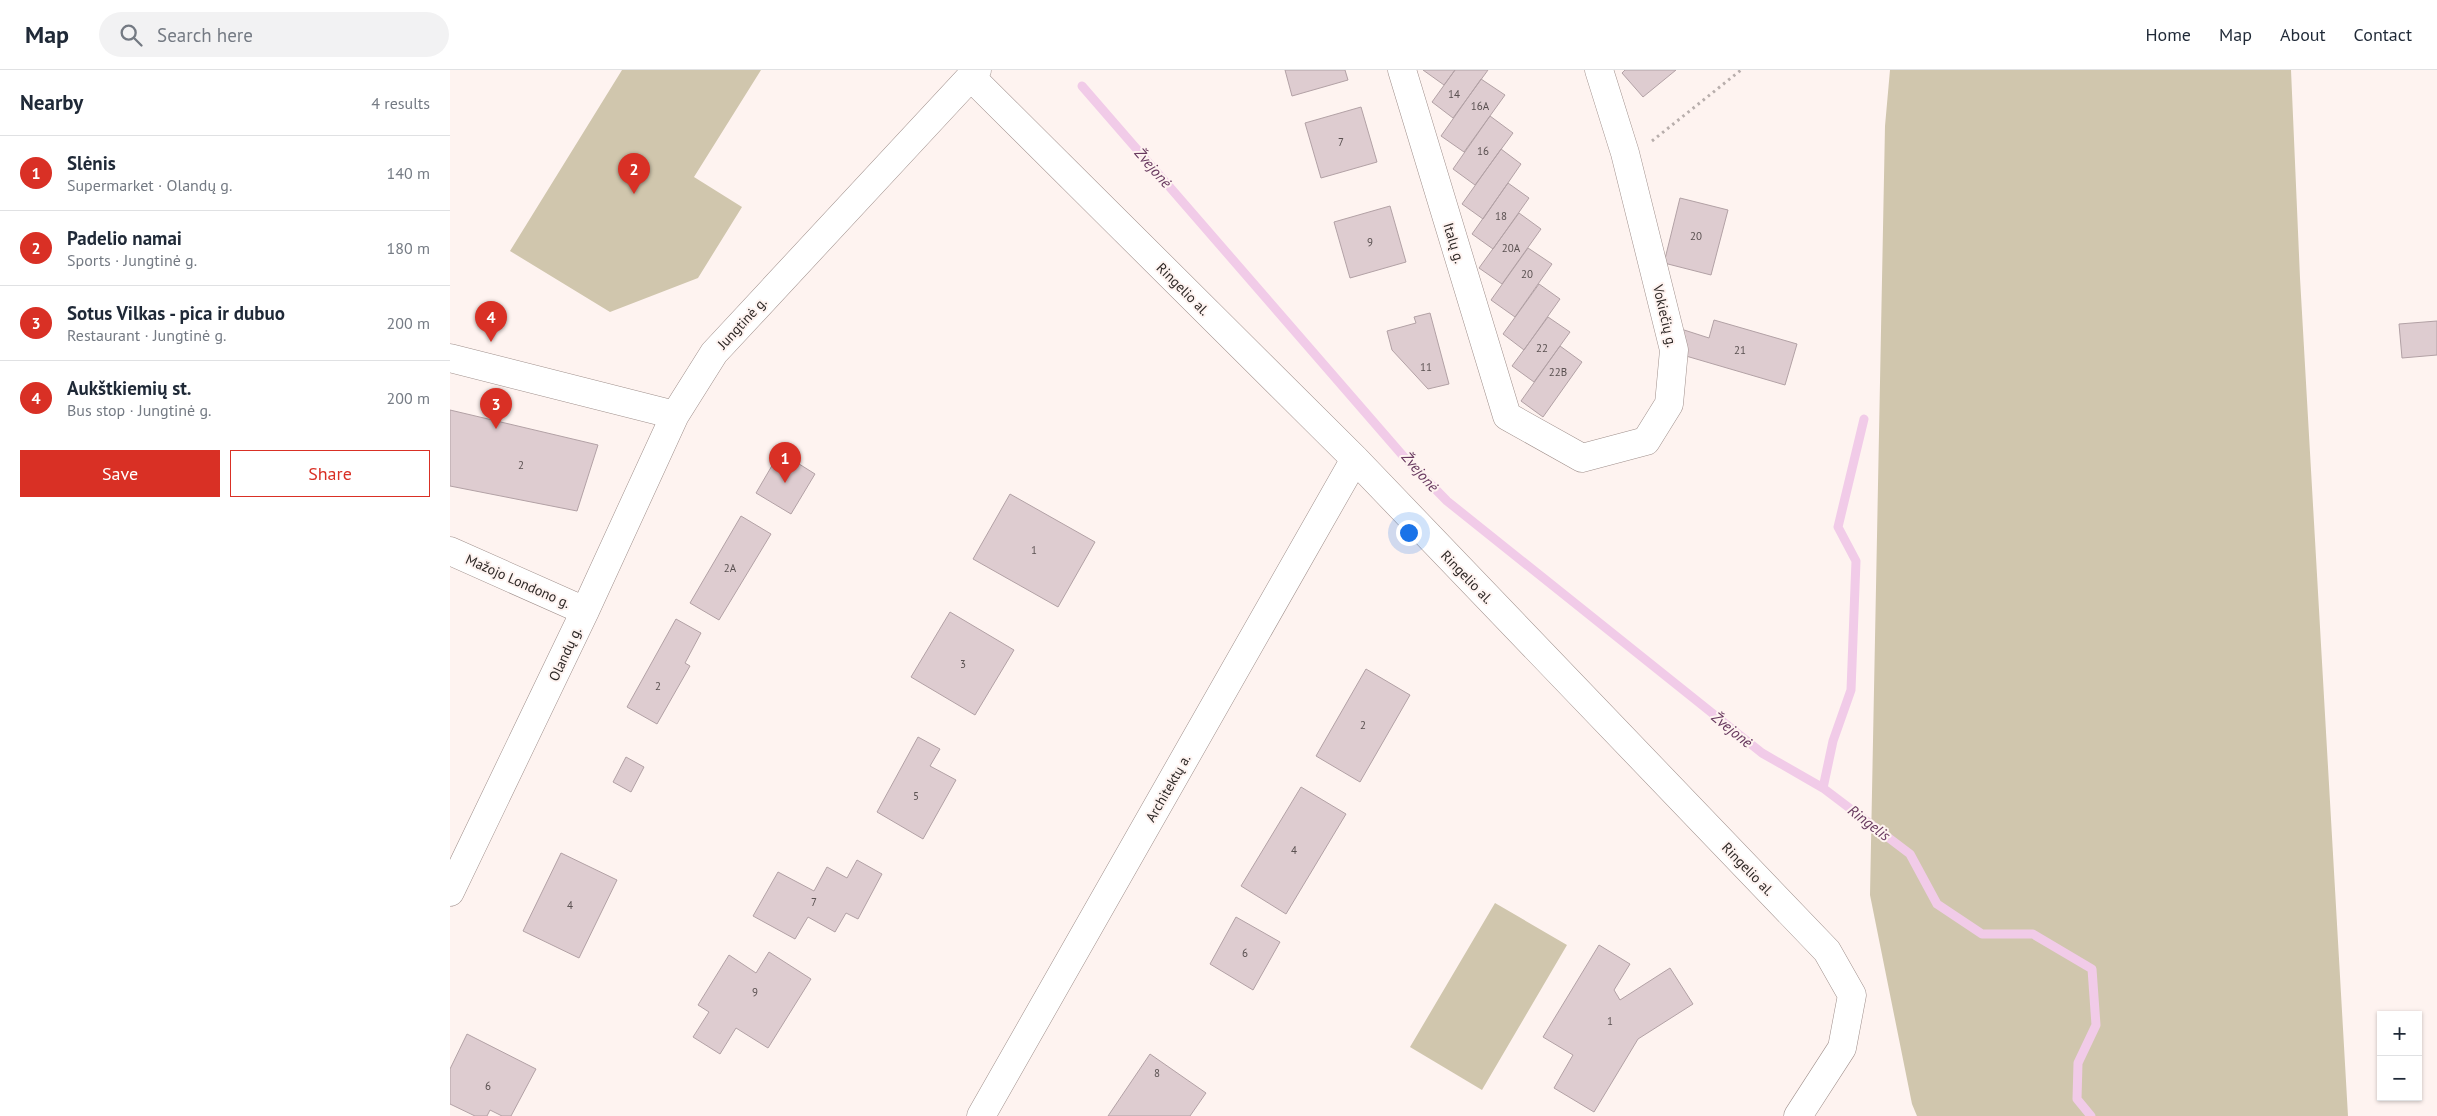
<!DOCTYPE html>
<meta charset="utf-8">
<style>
:root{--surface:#fff;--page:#f2f2f3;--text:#1f2937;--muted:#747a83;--line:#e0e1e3;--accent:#d93025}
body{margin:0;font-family:"PT Sans",sans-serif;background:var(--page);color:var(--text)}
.controls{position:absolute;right:15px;bottom:15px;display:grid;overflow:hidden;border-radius:0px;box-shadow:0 1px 4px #0004}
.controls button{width:45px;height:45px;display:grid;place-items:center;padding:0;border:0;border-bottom:1px solid var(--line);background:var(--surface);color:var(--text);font:25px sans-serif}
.you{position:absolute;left:958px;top:462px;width:18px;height:18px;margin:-12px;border:4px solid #fff;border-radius:50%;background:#1a73e8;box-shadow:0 0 0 8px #1a73e833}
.badge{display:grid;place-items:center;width:32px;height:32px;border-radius:50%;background:var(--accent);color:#fff;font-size:16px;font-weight:700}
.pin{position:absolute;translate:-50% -41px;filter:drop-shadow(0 1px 2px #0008)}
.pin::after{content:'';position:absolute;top:26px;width:18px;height:15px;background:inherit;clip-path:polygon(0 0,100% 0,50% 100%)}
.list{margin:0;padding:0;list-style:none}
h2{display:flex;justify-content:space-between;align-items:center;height:65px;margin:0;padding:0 20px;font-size:21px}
h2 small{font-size:16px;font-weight:400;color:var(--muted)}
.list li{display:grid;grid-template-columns:32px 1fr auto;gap:15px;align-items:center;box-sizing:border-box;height:75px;padding:0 20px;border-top:1px solid var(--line)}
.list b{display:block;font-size:19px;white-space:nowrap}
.list p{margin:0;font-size:16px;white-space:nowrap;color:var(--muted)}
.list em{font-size:16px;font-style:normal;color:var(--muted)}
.actions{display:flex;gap:10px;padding:15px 20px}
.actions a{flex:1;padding:11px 0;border:1px solid var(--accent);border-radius:0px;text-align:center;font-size:18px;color:var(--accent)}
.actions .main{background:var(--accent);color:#fff}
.icon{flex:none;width:28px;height:28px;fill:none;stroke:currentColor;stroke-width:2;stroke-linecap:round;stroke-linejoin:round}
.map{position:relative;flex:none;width:1987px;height:1046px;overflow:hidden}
header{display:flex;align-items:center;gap:30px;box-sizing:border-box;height:70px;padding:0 25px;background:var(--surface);border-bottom:1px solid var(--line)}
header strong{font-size:24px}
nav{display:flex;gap:28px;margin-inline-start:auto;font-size:18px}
.search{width:350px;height:45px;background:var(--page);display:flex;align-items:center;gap:12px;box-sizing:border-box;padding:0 18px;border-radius:28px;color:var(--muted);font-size:19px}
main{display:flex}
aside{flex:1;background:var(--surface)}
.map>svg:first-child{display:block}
</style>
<header>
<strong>Map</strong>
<div class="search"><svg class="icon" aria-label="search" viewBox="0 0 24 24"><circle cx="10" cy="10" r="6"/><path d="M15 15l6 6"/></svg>Search here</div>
<nav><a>Home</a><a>Map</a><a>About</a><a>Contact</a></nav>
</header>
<main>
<aside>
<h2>Nearby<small>4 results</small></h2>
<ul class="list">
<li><span class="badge">1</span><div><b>Slėnis</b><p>Supermarket · Olandų g.</p></div><em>140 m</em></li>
<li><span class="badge">2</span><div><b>Padelio namai</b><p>Sports · Jungtinė g.</p></div><em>180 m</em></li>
<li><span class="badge">3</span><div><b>Sotus Vilkas - pica ir dubuo</b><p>Restaurant · Jungtinė g.</p></div><em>200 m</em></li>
<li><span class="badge">4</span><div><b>Aukštkiemių st.</b><p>Bus stop · Jungtinė g.</p></div><em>200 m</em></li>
</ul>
<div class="actions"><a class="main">Save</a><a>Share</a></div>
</aside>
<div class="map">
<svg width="1987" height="1046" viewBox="0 0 1987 1046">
<rect width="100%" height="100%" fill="#fef3f0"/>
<path fill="#d0c6ad" d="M172 0H311L244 107 292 137 248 208 160 242 60 181Z
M1440 0H1841L1850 208 1898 1046H1467L1462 1034 1420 825 1435 56Z
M1045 833 1117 875 1032 1020 960 977Z"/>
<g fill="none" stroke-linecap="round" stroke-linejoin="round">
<path stroke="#f1cbe8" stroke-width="9" d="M632 16 954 387 997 431 1312 683 1373 718
M1414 349 1388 457 1406 491 1401 620 1383 671 1373 718 1460 784 1487 834 1532 864H1583L1642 899 1646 955 1628 993 1627 1029 1641 1046"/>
</g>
<path fill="#deccd0" stroke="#b2a1a5" d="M835 0H895L898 10 842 26Z
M973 0H1005L994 15Z
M1005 0H1038L1003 48 982 32Z
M1175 0H1226L1193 27 1172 3Z
M1031 9 1055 25 1014 82 991 66Z
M911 37 927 92 871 108 855 53Z
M1040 46 1063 63 1025 115 1003 99Z
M1051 79 1071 94 1033 149 1012 134Z
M1058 113 1079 128 1043 179 1022 164Z
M1230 128 1278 140 1261 205 1214 193Z
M940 136 956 192 900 208 884 152Z
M1069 143 1091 159 1052 214 1029 198Z
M1078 178 1102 194 1065 247 1041 230Z
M1089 214 1110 229 1074 280 1053 264Z
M980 243 999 314 978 319 942 280 937 261 966 253 964 247Z
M1098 247 1120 262 1084 312 1062 296Z
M1264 250 1347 274 1335 315 1236 286 1231 259 1259 268Z
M1987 251V285L1952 288 1949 254Z
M1110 276 1132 292 1093 347 1071 331Z
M0 340 148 375 127 441 0 416Z
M330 382 365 404 341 444 306 423Z
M560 424 645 472 608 537 523 489Z
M291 446 321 464 269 550 240 533Z
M500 542 564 580 525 645 461 607Z
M226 549 251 563 235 593 240 596 207 654 177 637Z
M916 599 960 625 910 712 866 686Z
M468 667 490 679 480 696 506 710 473 769 427 742Z
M176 687 194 697 181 722 163 712Z
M851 717 896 744 836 844 791 816Z
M111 783 167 810 129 888 73 861Z
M407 790 432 804 408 849 396 843 385 862 358 847 345 869 303 846 328 802 364 821 377 797 397 808Z
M786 847 830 872 803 920 760 894Z
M1149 875 1180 894 1164 920 1170 930 1220 898 1243 934 1188 969 1144 1042 1104 1018 1123 985 1093 967Z
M319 882 361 909 318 978 286 958 270 984 243 967 259 942 248 935 279 885 306 903Z
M17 964 86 999 61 1046H52L40 1040 37 1046H25L0 1034V999Z
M700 984 756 1023 740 1046H658Z"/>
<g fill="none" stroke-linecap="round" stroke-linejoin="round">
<defs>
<path id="street" d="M952 0 1057 346 1132 388 1196 371 1219 334 1224 280 1175 83 1149 0
M521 7 905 389 1377 881 1402 925 1392 978 1348 1046
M0 288 225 345 264 283 527 0
M0 481 135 541
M0 822 135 541 225 345
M531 1046 905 389"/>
</defs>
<use href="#street" stroke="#9f8f8b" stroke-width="29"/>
<path stroke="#b8aeac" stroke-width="3" stroke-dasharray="2.5 4" stroke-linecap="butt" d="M1202 71 1291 0"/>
<use href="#street" stroke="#fff" stroke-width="28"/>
</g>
<g text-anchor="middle" stroke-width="4" stroke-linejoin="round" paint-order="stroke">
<g font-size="11" fill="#595050">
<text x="1004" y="28">14</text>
<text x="1030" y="40">16A</text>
<text x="891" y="76">7</text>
<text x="1033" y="85">16</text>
<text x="1051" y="150">18</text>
<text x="1246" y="170">20</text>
<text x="920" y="176">9</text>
<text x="1061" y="182">20A</text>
<text x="1077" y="208">20</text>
<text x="1092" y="282">22</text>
<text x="1290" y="284">21</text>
<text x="976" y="301">11</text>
<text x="1108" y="306">22B</text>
<text x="71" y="399">2</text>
<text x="584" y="484">1</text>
<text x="280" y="502">2A</text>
<text x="513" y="598">3</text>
<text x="208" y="620">2</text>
<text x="913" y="659">2</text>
<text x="466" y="730">5</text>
<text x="844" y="784">4</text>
<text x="364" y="836">7</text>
<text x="120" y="839">4</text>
<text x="795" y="887">6</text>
<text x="305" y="926">9</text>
<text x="1160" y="955">1</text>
<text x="707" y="1007">8</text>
<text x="38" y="1020">6</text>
</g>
<g font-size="14" fill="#2d2725" stroke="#fef3f0">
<text transform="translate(1004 173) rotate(73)" y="5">Italų g.</text>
<text transform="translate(733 219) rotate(45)" y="5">Ringelio al.</text>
<text transform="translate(1215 246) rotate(77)" y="5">Vokiečių g.</text>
<text transform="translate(292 253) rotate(-47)" y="5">Jungtinė g.</text>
<text transform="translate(1017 507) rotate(46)" y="5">Ringelio al.</text>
<text transform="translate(68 511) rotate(24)" y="5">Mažojo Londono g.</text>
<text transform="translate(115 584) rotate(-65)" y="5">Olandų g.</text>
<text transform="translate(718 718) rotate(-60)" y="5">Architektų a.</text>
<text transform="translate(1298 799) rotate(46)" y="5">Ringelio al.</text>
</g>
<g font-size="15" font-style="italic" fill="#67385e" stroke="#fef3f0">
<text transform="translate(703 98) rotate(49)" y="5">Žvejonė</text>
<text transform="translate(970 402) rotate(49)" y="5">Žvejonė</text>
<text transform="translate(1282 660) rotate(39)" y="5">Žvejonė</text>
<text transform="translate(1419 753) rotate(37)" y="5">Ringelis</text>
</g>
</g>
</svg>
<div class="controls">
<button>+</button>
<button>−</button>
</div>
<div class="you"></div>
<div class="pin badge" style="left:335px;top:413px">1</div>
<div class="pin badge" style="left:184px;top:124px">2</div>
<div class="pin badge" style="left:46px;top:359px">3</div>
<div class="pin badge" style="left:41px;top:272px">4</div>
</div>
</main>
